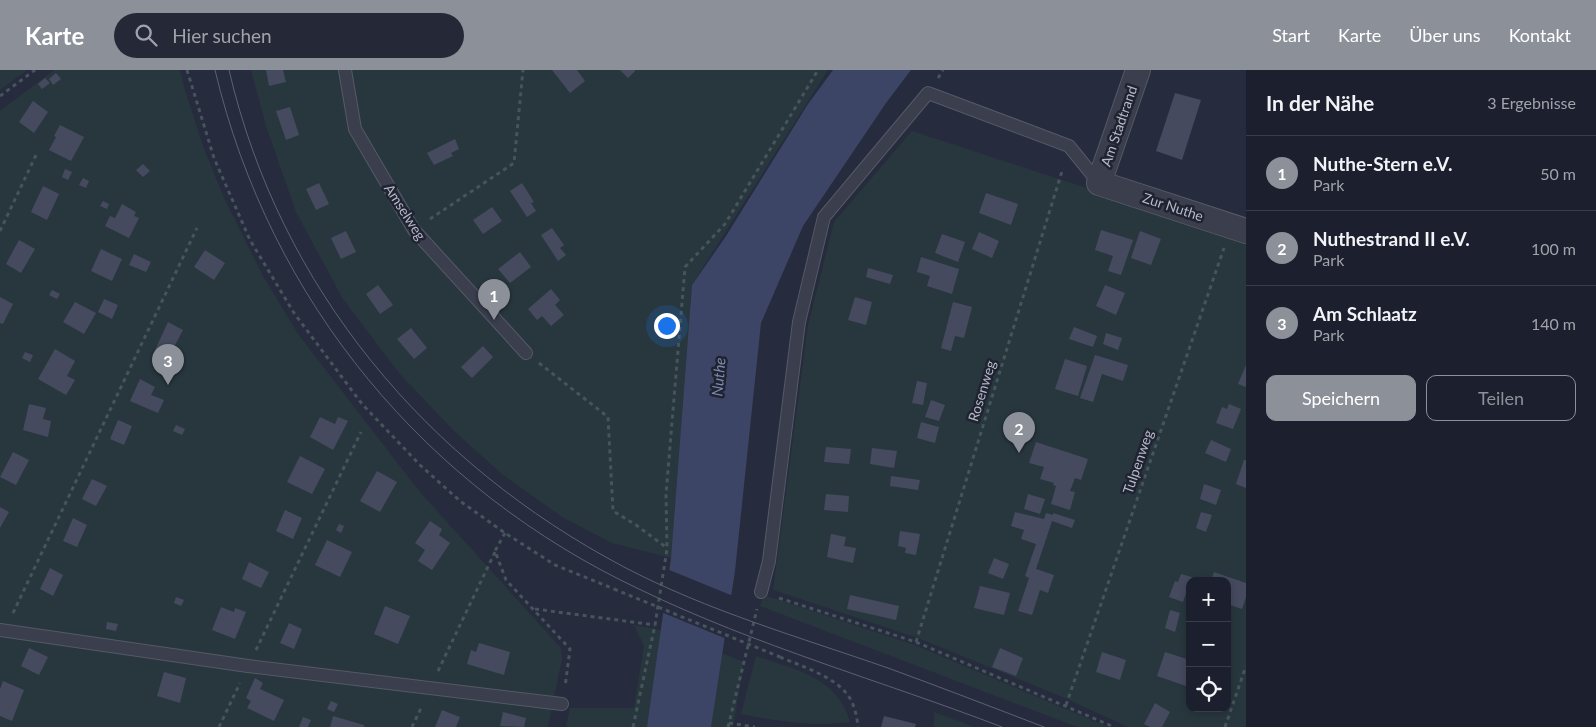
<!DOCTYPE html>
<html lang="de">
<meta charset="utf-8">
<style>
:root{--surface:#1c202e;--page:#252836;--text:#f1f3f6;--muted:#a0a3aa;--line:#3a3e4a;--accent:#8c9099}
body{margin:0;font-family:Lato,sans-serif;background:var(--page);color:var(--text)}
.controls{position:absolute;right:15px;bottom:15px;display:grid;overflow:hidden;border-radius:10px;box-shadow:0 2px 8px #0003}
.controls button{width:45px;height:45px;display:grid;place-items:center;padding:0;border:0;border-bottom:1px solid var(--line);background:var(--surface);color:var(--text);font:25px sans-serif}
.you{position:absolute;left:666px;top:255px;width:18px;height:18px;margin:-12px;border:4px solid #fff;border-radius:50%;background:#1a73e8;box-shadow:0 0 0 8px #1a73e833}
.badge{display:grid;place-items:center;width:32px;height:32px;border-radius:50%;background:var(--accent);color:#fff;font-size:16px;font-weight:700}
.pin{position:absolute;translate:-50% -41px;filter:drop-shadow(0 1px 2px #0008)}
.pin::after{content:'';position:absolute;top:26px;width:18px;height:15px;background:inherit;clip-path:polygon(0 0,100% 0,50% 100%)}
.list{margin:0;padding:0;list-style:none}
h2{display:flex;justify-content:space-between;align-items:center;height:65px;margin:0;padding:0 20px;font-size:21px}
h2 small{font-size:16px;font-weight:400;color:var(--muted)}
.list li{display:grid;grid-template-columns:32px 1fr auto;gap:15px;align-items:center;box-sizing:border-box;height:75px;padding:0 20px;border-top:1px solid var(--line)}
.list b{display:block;font-size:19px;white-space:nowrap}
.list p{margin:0;font-size:16px;white-space:nowrap;color:var(--muted)}
.list em{font-size:16px;font-style:normal;color:var(--muted)}
.actions{display:flex;gap:10px;padding:15px 20px}
.actions a{flex:1;padding:11px 0;border:1px solid var(--accent);border-radius:10px;text-align:center;font-size:18px;color:var(--accent)}
.actions .main{background:var(--accent);color:#fff}
.icon{flex:none;width:28px;height:28px;fill:none;stroke:currentColor;stroke-width:2;stroke-linecap:round;stroke-linejoin:round}
.map{position:relative;flex:none;width:1246px;height:657px;overflow:hidden}
header{display:flex;align-items:center;gap:30px;box-sizing:border-box;height:70px;padding:0 25px;background:var(--accent);color:#fff}
header strong{font-size:24px}
nav{display:flex;gap:28px;margin-inline-start:auto;font-size:18px}
.search{width:350px;height:45px;background:var(--page);display:flex;align-items:center;gap:12px;box-sizing:border-box;padding:0 18px;border-radius:28px;color:var(--muted);font-size:19px}
main{display:flex}
aside{flex:1;background:var(--surface)}
.map>svg:first-child{display:block}
</style>
<header>
<strong>Karte</strong>
<div class="search"><svg class="icon" aria-label="search" viewBox="0 0 24 24"><circle cx="10" cy="10" r="6"/><path d="M15 15l6 6"/></svg>Hier suchen</div>
<nav><a>Start</a><a>Karte</a><a>Über uns</a><a>Kontakt</a></nav>
</header>
<main>
<div class="map">
<svg width="1246" height="657" viewBox="0 0 1246 657">
<rect width="100%" height="100%" fill="#262b3d"/>
<path fill="#28373e" fill-rule="evenodd" d="M0 0H27L0 20Z
M54 0H180L184 17 203 76 224 128 263 206 298 264 419 421 561 578 562 589 548 657H0V41Z
M251 0H828L692 215 671 488 612 473 562 447 503 405 453 360 399 303 343 229 296 142 266 56Z
M912 61 1246 170V657H1128L1067 629 918 568 773 520 808 255 834 152ZM1190 511H1227V638H1190Z
M764 525 915 575 1108 657H1077L760 536Z
M634 555 664 561 648 657H566L570 638H634L644 576Z
M722 583 744 592 733 657H710Z
M756 586C795 600 838 607 850 652 816 657 775 651 741 644Z
M934 642 974 657H934Z"/>
<path fill="#3c4565" d="M833 0H911L886 33 803 156 761 253 735 501 711 657H647L671 488 692 215 726 166 808 34Z"/>
<path fill="#262b3d" d="M667 499 733 526 727 569 661 542Z"/>
<path fill="#454a5f" d="M266 0H283L286 12 269 16Z
M552 0H577L585 11 570 23Z
M620 0H635V1L628 8Z
M56 3 61 9 53 15 49 9Z
M45 8 50 13 42 19 38 14Z
M1175 23 1201 30 1182 90 1156 81Z
M33 31 48 42 34 63 19 52Z
M290 37 299 65 286 70 276 41Z
M60 55 84 67 71 91 49 80 56 67 54 66Z
M455 69 459 79 451 83 453 86 434 95 427 83Z
M143 94 150 101 143 107 136 100Z
M65 99 72 102 68 110 62 107Z
M83 108 89 111 86 118 79 115Z
M319 113 329 134 316 140 306 119Z
M522 113 534 132 531 133 536 141 527 147 510 121Z
M43 116 59 124 47 150 31 142Z
M986 123 1018 134 1011 155 979 143Z
M103 131 109 134 107 139 100 136Z
M122 134 136 142 134 146 139 148 129 168 105 156 110 146 115 148Z
M492 137 502 151 483 164 473 150Z
M552 158 564 175 560 178 566 185 558 191 541 165Z
M1101 160 1133 170 1121 205 1108 201 1113 186 1095 180Z
M346 161 356 182 341 189 331 168Z
M1140 161 1161 169 1151 195 1131 188Z
M979 162 999 171 992 188 972 179Z
M942 164 965 172 958 192 935 183Z
M19 170 35 179 21 203 6 194Z
M101 179 122 189 112 211 91 201Z
M205 180 225 193 214 210 194 197Z
M520 182 531 197 510 213 498 199Z
M134 184 151 192 146 202 129 195Z
M921 187 959 199 952 224 927 216 930 206 917 202Z
M868 198 893 205 890 214 866 207Z
M378 215 393 235 380 244 366 224Z
M1105 215 1125 223 1116 245 1096 236Z
M551 219 560 230 555 235 564 245 551 256 542 246 537 250 528 239Z
M52 220 60 224 57 229 49 225Z
M0 227 13 234 3 254 0 253Z
M855 227 872 232 866 255 848 250Z
M104 229 118 235 112 249 98 242Z
M75 232 96 243 84 264 63 252Z
M953 232 972 237 964 268 955 266 951 281 941 278Z
M168 252 183 260 173 279 169 277 165 285 155 280Z
M1074 257 1097 266 1093 277 1069 269Z
M411 258 427 278 414 289 397 269Z
M1106 263 1122 268 1118 280 1103 274Z
M483 276 493 287 472 308 461 297Z
M55 279 75 291 67 306 75 310 66 325 38 309Z
M25 282 33 285 30 292 22 288Z
M1095 285 1128 295 1123 311 1102 304 1093 332 1080 328Z
M1065 289 1087 296 1078 326 1055 319Z
M1246 295V317L1238 314Z
M140 309 155 317 151 325 164 330 158 343 130 331Z
M917 311 927 313 923 335 912 333Z
M931 330 945 335 939 351 925 347Z
M29 334 46 338 43 349 51 351 48 367 23 360Z
M1229 334 1241 339 1233 359 1216 353 1222 337 1227 339Z
M320 347 335 354 338 347 348 351 333 380 310 367Z
M118 350 132 356 124 375 110 369Z
M921 352 939 357 935 373 917 368Z
M176 355 185 359 182 365 173 361Z
M1211 370 1231 379 1226 392 1205 383Z
M1036 372 1088 389 1081 410 1075 408 1070 421 1075 422 1070 440 1051 434 1056 416 1053 415 1054 413 1040 409 1044 397 1029 393Z
M826 377 851 379 849 394 824 392Z
M872 378 897 381 894 398 870 394Z
M13 382 29 390 16 415 0 407Z
M300 386 325 399 312 424 287 412Z
M1244 390H1246V418L1236 414Z
M377 401 397 412 380 442 360 431Z
M891 406 920 410 918 420 890 416Z
M92 409 107 416 96 436 82 429Z
M1204 414 1221 420 1216 435 1200 429Z
M826 424 849 426 848 442 824 440Z
M1028 424 1045 429 1040 444 1024 439Z
M0 437 9 442 0 458Z
M285 440 302 448 293 469 276 461Z
M1015 442 1044 449 1046 443 1053 445V443L1075 450 1072 458 1052 451 1036 499 1054 505 1048 523 1040 520 1032 545 1018 541 1029 508 1025 506 1036 474 1021 469 1024 460 1011 456Z
M1201 442 1212 445 1206 462 1196 458Z
M73 448 87 455 77 477 63 471Z
M430 451 442 459 439 465 450 473 432 500 418 491 425 480 415 473Z
M339 454 344 456 341 463 336 460Z
M900 461 920 464 916 485 905 483 906 478 898 476Z
M831 464 846 467 844 476 856 478 853 493 827 487Z
M327 470 352 482 340 507 315 495Z
M994 488 1009 494 1003 509 988 503Z
M249 492 269 502 261 518 242 509Z
M50 498 63 505 53 526 40 519Z
M1214 502 1246 513V527L1242 539 1227 534V511H1211Z
M1181 504 1192 507 1183 532 1169 527 1175 511 1178 512Z
M980 516 1010 523 1004 545 974 538Z
M850 525 899 536 896 550 847 539Z
M176 527 184 530 181 536 174 533Z
M385 536 410 546 398 574 374 564Z
M221 537 234 542 235 538 246 542 235 569 212 560Z
M1170 540 1180 543 1175 562 1165 558Z
M107 552 118 554 116 561 106 559Z
M289 553 302 559 294 579 280 573Z
M479 573 510 582 504 605 467 594 471 580 476 582Z
M29 578 48 587 39 605 21 596Z
M1000 578 1023 588 1016 606 992 597Z
M1102 582 1126 590 1120 610 1096 602Z
M1165 582 1190 590V604L1186 616 1157 606Z
M164 602 186 608 180 633 157 626Z
M255 608 263 613 260 619 284 630 274 651 247 638 251 631 246 628Z
M3 611 24 620 12 651 0 646V619Z
M331 631 338 634 334 642 327 639Z
M1155 633 1170 642 1162 657H1150L1144 654Z
M442 640 460 647 456 657H435Z
M503 642 526 648 524 657 500 656Z
M333 646 364 655V657H330Z
M884 646 916 654 915 657H881Z
M303 647 311 650 308 657H299Z"/>
<g fill="none" stroke-linecap="round" stroke-linejoin="round">
<defs>
<path id="service" d="M345 0 355 59 414 160 526 283
M761 522 769 491 799 252 824 147 928 23 1069 76 1099 113
M0 560 248 596 562 634"/>
<path id="minor" d="M1138 0 1099 113 1246 161"/>
</defs>
<use href="#service" stroke="#555968" stroke-width="14"/>
<use href="#minor" stroke="#555968" stroke-width="26"/>
<path stroke="#46545b" stroke-width="3" stroke-dasharray="4 4" stroke-linecap="butt" d="M187 0 214 88 250 170 294 243 362 334 420 395 460 431 505 463 555 495 614 519
M938 8 943 0
M0 26 35 0
M430 149 514 93 523 0
M0 161 37 83
M539 293 608 347 613 441 636 455 667 478
M505 463 495 481 506 510 570 579 565 617
M779 528 916 572 1114 657
M535 539 655 555
M13 543 197 158
M916 572 1063 98
M256 580 361 362
M780 587C801 596 833 606 847 624 854 633 857 646 858 657
M438 601 495 482
M1066 635 1224 178
M729 653 755 657
M219 657 240 613
M412 657 422 636
M633 657 655 555 667 479 666 424 685 197 725 154 818 0
M728 657 757 539
M1225 657 1246 596"/>
<use href="#service" stroke="#3a3e4d" stroke-width="12"/>
<use href="#minor" stroke="#3a3e4d" stroke-width="24"/>
<path stroke="#5c6174" stroke-width="1" d="M215 0C270 232 426 419 641 520 757 576 882 611 1002 657
M229 0C280 219 427 393 624 497 708 541 799 567 888 598 940 617 992 637 1044 657"/>
<path stroke="#46545b" stroke-width="3" stroke-dasharray="4 4" stroke-linecap="butt" d="M614 519 780 587"/>
</g>
<g text-anchor="middle" stroke-width="5" stroke-linejoin="round" paint-order="stroke">
<g font-size="14" fill="#b6b9c8" stroke="#1f2332">
<text transform="translate(1119 56) rotate(-71)" y="5">Am Stadtrand</text>
<text transform="translate(1173 137) rotate(18)" y="5">Zur Nuthe</text>
<text transform="translate(405 142) rotate(57)" y="5">Amselweg</text>
<text transform="translate(982 321) rotate(-73)" y="5">Rosenweg</text>
<text transform="translate(1138 392) rotate(-71)" y="5">Tulpenweg</text>
</g>
<g font-size="15" font-style="italic" fill="#7f8aae" stroke="#1f2332">
<text transform="translate(719 307) rotate(-85)" y="5">Nuthe</text>
</g>
</g>
</svg>
<div class="controls">
<button>+</button>
<button>−</button>
<button><svg class="icon" aria-label="locate" viewBox="0 0 24 24"><circle cx="12" cy="12" r="6"/><path d="M12 2v4M12 18v4M2 12h4M18 12h4"/></svg></button>
</div>
<div class="you"></div>
<div class="pin badge" style="left:494px;top:250px">1</div>
<div class="pin badge" style="left:1019px;top:383px">2</div>
<div class="pin badge" style="left:168px;top:315px">3</div>
</div>
<aside>
<h2>In der Nähe<small>3 Ergebnisse</small></h2>
<ul class="list">
<li><span class="badge">1</span><div><b>Nuthe-Stern e.V.</b><p>Park</p></div><em>50 m</em></li>
<li><span class="badge">2</span><div><b>Nuthestrand II e.V.</b><p>Park</p></div><em>100 m</em></li>
<li><span class="badge">3</span><div><b>Am Schlaatz</b><p>Park</p></div><em>140 m</em></li>
</ul>
<div class="actions"><a class="main">Speichern</a><a>Teilen</a></div>
</aside>
</main>
